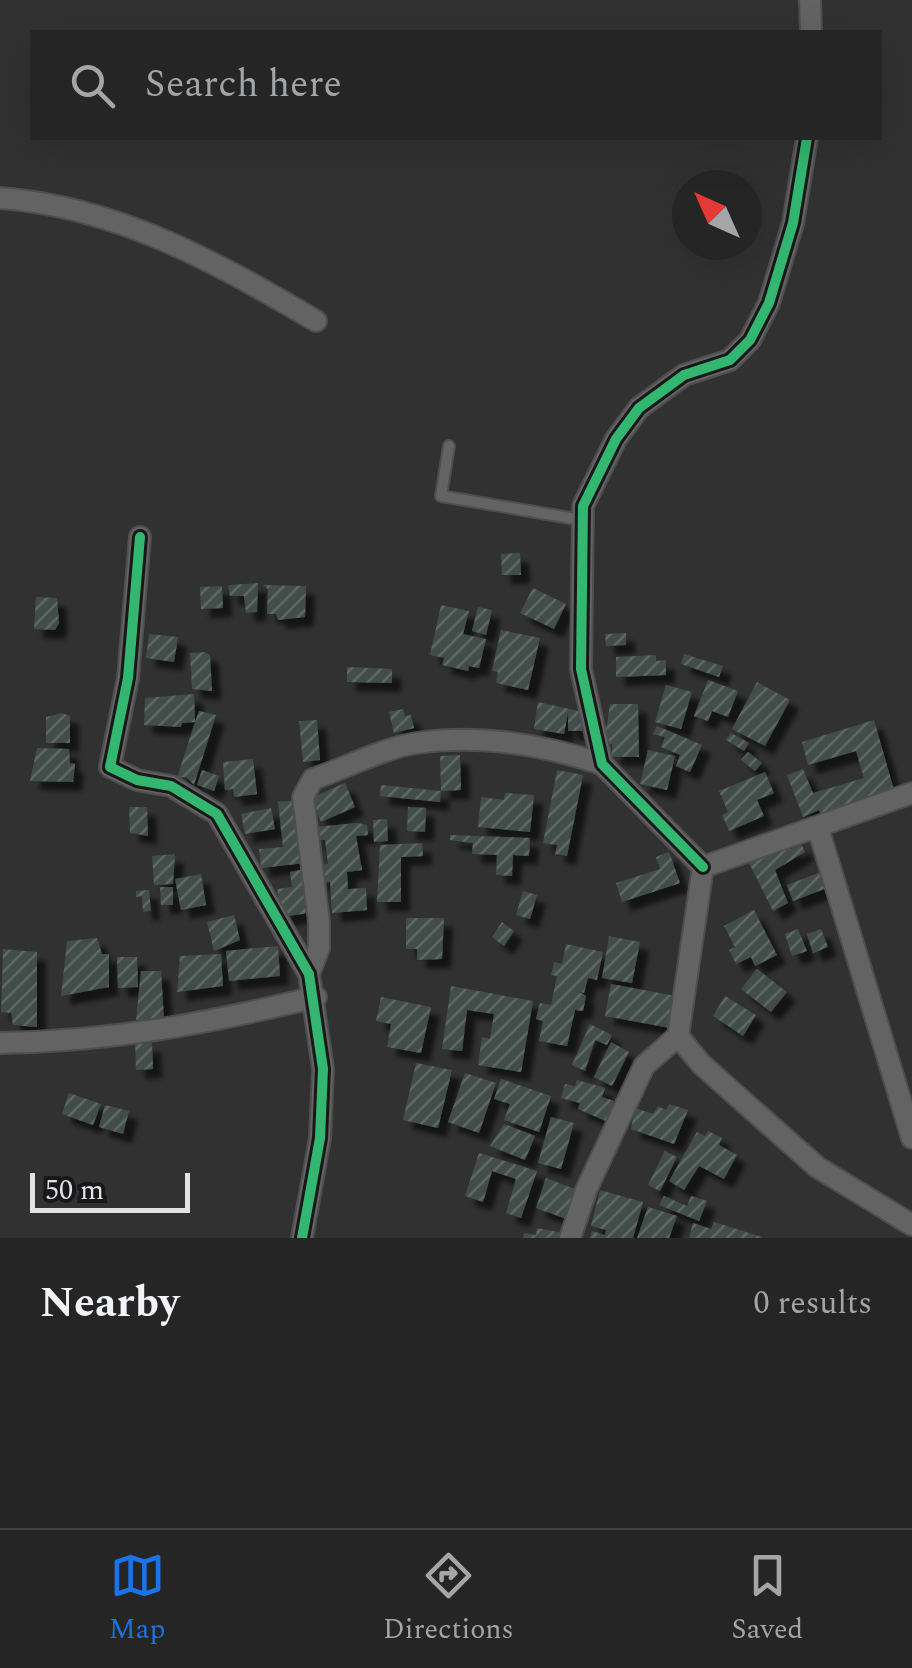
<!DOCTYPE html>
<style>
:root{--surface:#252526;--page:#2d2d2e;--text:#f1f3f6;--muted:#a3a5a7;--line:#424243;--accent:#1a73e8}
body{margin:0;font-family:Spectral,serif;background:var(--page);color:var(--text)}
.compass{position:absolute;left:672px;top:170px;width:90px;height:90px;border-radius:50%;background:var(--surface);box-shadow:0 10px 40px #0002;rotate:315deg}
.scale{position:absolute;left:30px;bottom:25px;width:160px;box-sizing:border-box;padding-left:10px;border:5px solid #e2e2e5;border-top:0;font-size:28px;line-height:35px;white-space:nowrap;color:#e2e2e5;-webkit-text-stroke:8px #18181a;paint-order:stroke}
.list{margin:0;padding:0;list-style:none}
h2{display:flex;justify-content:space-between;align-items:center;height:130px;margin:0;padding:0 40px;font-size:42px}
h2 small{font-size:32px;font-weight:400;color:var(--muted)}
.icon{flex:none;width:55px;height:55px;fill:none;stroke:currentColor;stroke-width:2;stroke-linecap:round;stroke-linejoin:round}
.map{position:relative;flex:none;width:912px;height:1238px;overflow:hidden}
.search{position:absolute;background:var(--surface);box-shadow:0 10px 40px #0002;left:30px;right:30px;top:30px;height:110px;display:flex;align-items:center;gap:25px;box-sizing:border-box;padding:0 35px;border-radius:0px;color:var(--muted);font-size:38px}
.sheet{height:290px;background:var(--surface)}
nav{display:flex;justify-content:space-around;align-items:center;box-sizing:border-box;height:140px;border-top:2px solid var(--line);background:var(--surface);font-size:28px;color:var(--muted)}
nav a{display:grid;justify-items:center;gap:5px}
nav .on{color:var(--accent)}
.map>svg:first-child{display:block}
</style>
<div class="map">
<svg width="912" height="1238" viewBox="0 0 912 1238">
<defs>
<pattern id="building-hatch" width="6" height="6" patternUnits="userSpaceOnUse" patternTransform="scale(2.5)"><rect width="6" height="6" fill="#424e48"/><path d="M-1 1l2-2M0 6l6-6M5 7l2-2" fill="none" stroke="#5d6762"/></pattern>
<filter id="shadow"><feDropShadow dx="9" dy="9" stdDeviation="2.5" flood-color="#0009"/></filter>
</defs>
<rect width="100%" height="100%" fill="#313132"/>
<path fill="url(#building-hatch)" filter="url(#shadow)" d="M520 553 521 575H502L501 554Z
M258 583 257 612 246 613 244 596H230L228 585Z
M263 585 306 586 305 617 278 620 276 614H267L268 589Z
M222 586 223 608 201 609 200 587Z
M533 588 566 604 554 629 520 613Z
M36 597 57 598 59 623 55 630 34 629Z
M441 605 469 611 463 634 486 639 479 668 469 666 468 671 442 665 444 658 430 655Z
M478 607 492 610 486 635 472 631Z
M501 630 540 638 528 690 496 683 498 672 492 671Z
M626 633V645L606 646 605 634Z
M149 634 178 637 174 662 146 658Z
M205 652 210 655 212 691 192 689 190 653Z
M684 654 723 666 719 677 681 664Z
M656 655V661L666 660V675L616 677V657Z
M347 667 392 669V683L347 682Z
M708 680 738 691 728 717 712 711 708 721 694 716Z
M757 682 790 700 765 746 732 729Z
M666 685 692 692 681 729 655 722Z
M194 694 195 722 199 711 216 715 194 785 186 777 177 778 195 722 182 723 181 727 144 725 145 698Z
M538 702 583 712 582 731H568V712L564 734 534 729Z
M610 704H638L639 757H612V744H604Z
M403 709 405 716 411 715 414 728 394 733 389 712Z
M62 713 70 716V743H46V717Z
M317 720 320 760 303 762 299 721Z
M874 720 894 790 851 803 853 809 822 819 819 810 803 817 787 775 803 769 813 793 864 778 856 751 808 765 802 742Z
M657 726 702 745 690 772 676 766 680 755 661 747 665 737 653 734Z
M731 733 749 743 744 751 726 740Z
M37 748 69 749 70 763 75 764 73 782 30 781Z
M648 750 675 756 667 790 640 784Z
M748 752 762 763 755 771 741 760Z
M460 755 461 790 441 791 440 756Z
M253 759 257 794 234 797 233 789 225 790 223 762Z
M202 770 219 776 214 791 197 785Z
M557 770 583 775 567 856 555 854 557 845 543 843Z
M765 772 774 793 757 800 764 816 729 831 722 815 728 812 719 791Z
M345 783 355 807 321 822 311 798Z
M381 785 441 791 440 802 380 796Z
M505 793 534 795 530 832 478 827 481 797 504 800Z
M299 800 305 863 261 868 259 849 283 847 278 802Z
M129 807H147L148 836 130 833Z
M408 807 426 808 425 832 407 831Z
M271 808 275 829 245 834 241 814Z
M387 819 388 841 374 842 373 820Z
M358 823 367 825 368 835 356 836 362 870 347 872 348 889 366 888 367 910 332 913 330 882 320 883 318 865 328 864 325 840H316L315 827Z
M450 835 530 838 529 856 513 855 512 876 496 875 497 855 472 854 473 843 450 840Z
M422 843 423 856 401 857V902H377L380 845Z
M788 843 791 849 801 844 805 852 775 870 788 903 773 911 749 863Z
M669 852 680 883 622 902 616 883 660 869 656 857Z
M175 854 173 884 154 885 152 856Z
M305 869 308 913 282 917 277 889 292 887 290 872Z
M826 870 832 886 793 901 787 885Z
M201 874 206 905 181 910 175 879Z
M160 887H173V905H161Z
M149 890 151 911 143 912 142 896 136 897V891Z
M523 891 537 895 530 919 516 915Z
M754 910 777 955 755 966 751 957 736 964 729 950 735 947 724 926Z
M234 915 240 940 214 951 207 922Z
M406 918H444L442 959 417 960V949H406Z
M502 922 514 931 504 946 492 937Z
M798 929 807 951 792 956 785 934Z
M821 929 828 947 813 953 807 934Z
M609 936 640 942 632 983 602 978Z
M97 938 102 954H109V987L61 996 67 941Z
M566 944 603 952 597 980 588 978 584 993 578 991 586 996 583 1011 575 1010 567 1046 539 1041 543 1021 536 1019 540 1003 551 1005 557 976 551 975 554 962 562 964Z
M278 946 280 976 229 981 226 951Z
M3 949 37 952V1027L13 1025 11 1013 1 1012Z
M221 954 223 986 177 992 180 956Z
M117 957H137L138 987 118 988Z
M757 969 787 992 771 1012 741 989Z
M141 971H161L164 1020H136Z
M611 984 676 996 670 1028 605 1016Z
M451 986 533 1001 521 1072 478 1065 482 1037 490 1039 494 1014 467 1010 462 1051 442 1049Z
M725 996 756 1015 743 1036 713 1016Z
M381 997 431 1007 421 1053 387 1047 391 1024 376 1021Z
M590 1024 612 1035 607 1045 595 1040 585 1071 572 1065Z
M611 1042 629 1052 612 1086 594 1077Z
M152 1043 153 1069 136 1070 135 1044Z
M416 1063 452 1070 438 1128 403 1120Z
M465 1073 496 1083 479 1133 448 1122Z
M501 1079 551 1096 539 1132 504 1120 510 1104 494 1099Z
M577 1080 605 1088 602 1097 614 1101 608 1122 578 1109 580 1103 561 1098 565 1084 575 1086Z
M69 1093 101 1104 93 1125 62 1114Z
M669 1104 688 1110 674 1144 631 1129 635 1108 653 1114 658 1106 666 1110Z
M105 1105 129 1111 123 1134 99 1127Z
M551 1117 574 1123 561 1169 538 1163Z
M504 1124 535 1136 525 1160 490 1146Z
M708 1131 722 1138 719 1145 737 1155 724 1179 699 1166 684 1190 669 1181 697 1132 705 1136Z
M665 1151 677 1157 660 1191 648 1185Z
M479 1153 537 1171 521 1218 506 1213 516 1179 492 1171 483 1202 465 1196Z
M546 1178 580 1191 569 1220 536 1208Z
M600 1190 643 1202 633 1238H590L592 1231 605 1235 606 1230 591 1226Z
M664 1196 687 1206 691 1196 707 1201 699 1221 659 1205Z
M648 1207 677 1216 669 1238H637Z
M714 1222 762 1237V1238H689L693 1223 711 1229Z
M537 1228 563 1233 562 1238H523L524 1233 536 1235Z"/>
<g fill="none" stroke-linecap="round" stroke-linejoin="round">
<defs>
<path id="service" d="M449 446 441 496 582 520"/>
<path id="minor" d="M810 0 811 32
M0 198C118 207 216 262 316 321
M140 537 128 678 110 767 137 780 171 786 217 814 309 974 323 1069 320 1138 302 1238
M818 828 912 1138
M703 867 602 764 581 669 583 506 616 439 639 408 684 375 730 360 750 340 769 303 793 223 807 138
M703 867 678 1036 701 1064 817 1167 912 1225
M703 867 912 793
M309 974 319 948V922L303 797 313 779C346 768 383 748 417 743 478 734 544 745 602 764
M0 1043C114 1041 205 1024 316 997
M570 1238 587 1188 644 1066 678 1036"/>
</defs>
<use href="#service" stroke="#4e4e4f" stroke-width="14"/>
<use href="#minor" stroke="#4e4e4f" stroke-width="24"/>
<use href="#service" stroke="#636364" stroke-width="10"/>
<use href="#minor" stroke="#636364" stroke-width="20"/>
<defs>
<path id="cycleway" d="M140 537 128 678 110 767 137 780 171 786 217 814 309 974 323 1069 320 1138 302 1238
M703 867 602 764 581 669 583 506 616 439 639 408 684 375 730 360 750 340 769 303 793 223 807 138"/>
</defs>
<use href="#cycleway" stroke="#18181a" stroke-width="16"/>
<use href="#cycleway" stroke="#33b770" stroke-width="10"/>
</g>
</svg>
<svg class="compass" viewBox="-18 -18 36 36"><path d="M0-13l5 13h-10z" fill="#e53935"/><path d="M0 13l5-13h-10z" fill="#a3a5a7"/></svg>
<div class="scale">50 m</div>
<div class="search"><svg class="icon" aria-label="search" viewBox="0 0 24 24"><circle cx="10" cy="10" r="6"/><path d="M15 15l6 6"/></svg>Search here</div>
</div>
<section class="sheet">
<h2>Nearby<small>0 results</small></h2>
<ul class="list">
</ul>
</section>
<nav>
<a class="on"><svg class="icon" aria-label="map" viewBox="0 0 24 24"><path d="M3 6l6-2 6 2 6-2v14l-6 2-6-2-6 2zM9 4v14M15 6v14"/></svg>Map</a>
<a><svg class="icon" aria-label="directions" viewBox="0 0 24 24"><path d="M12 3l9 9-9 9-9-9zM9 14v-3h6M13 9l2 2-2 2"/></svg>Directions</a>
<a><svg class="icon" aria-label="saved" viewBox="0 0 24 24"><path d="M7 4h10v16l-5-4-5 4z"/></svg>Saved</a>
</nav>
